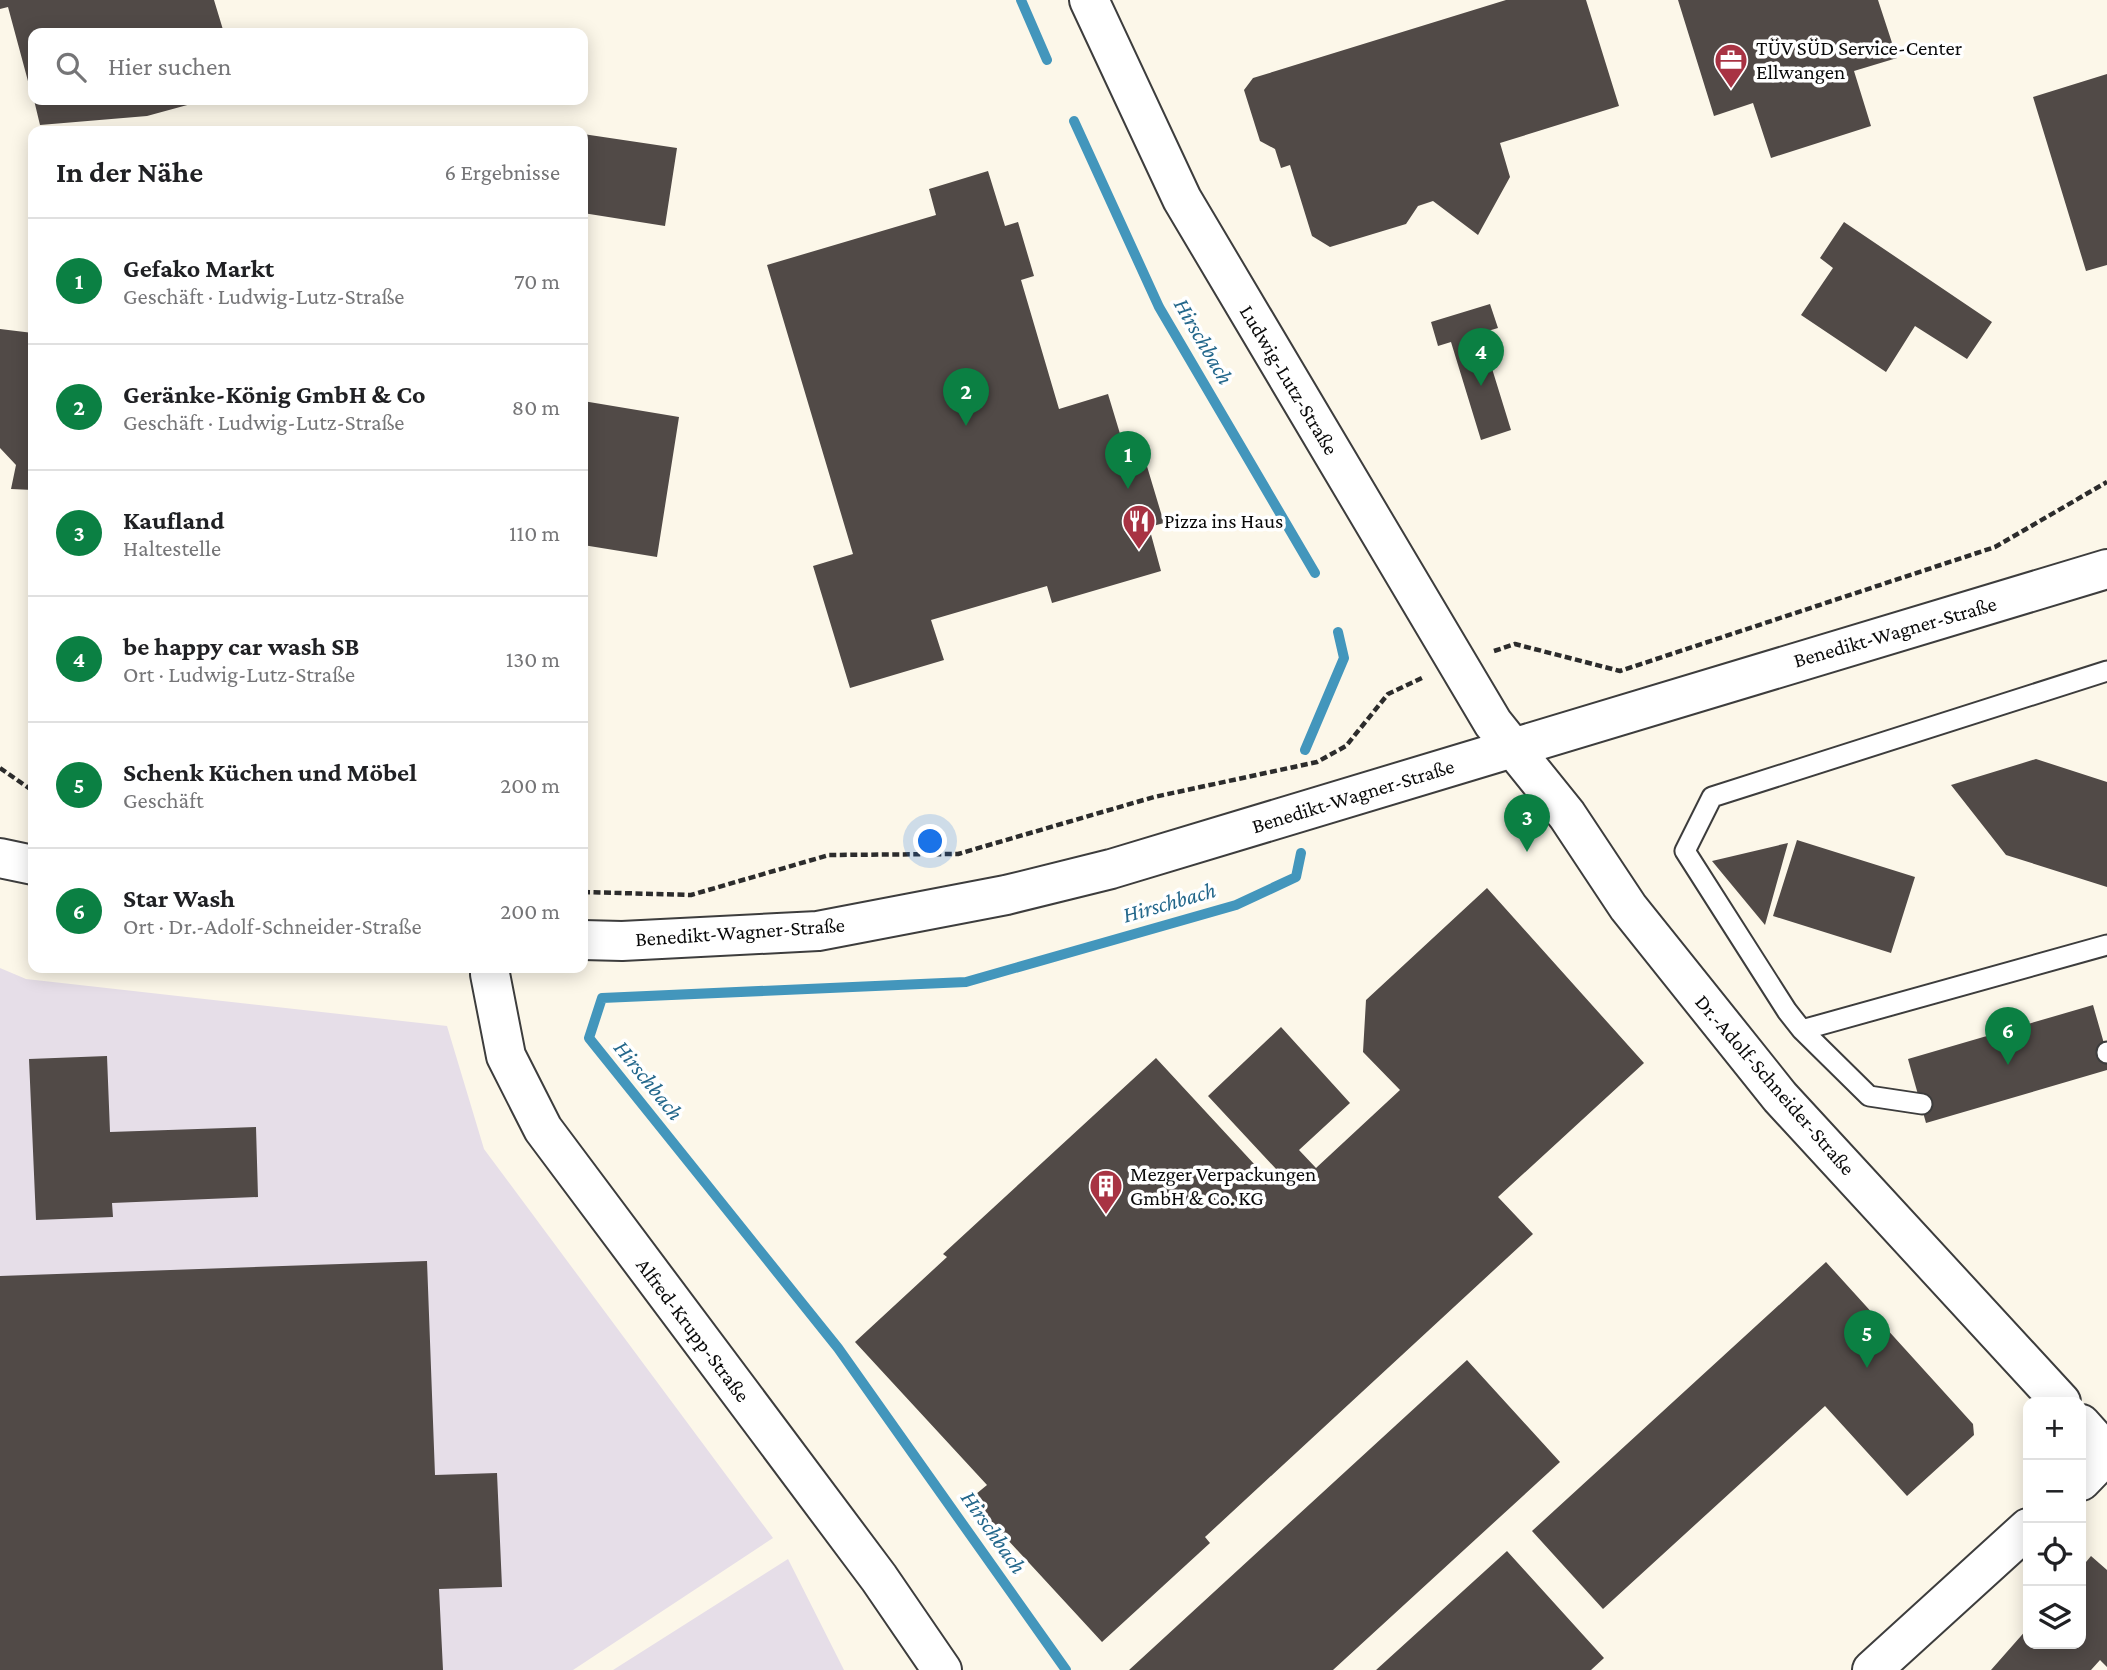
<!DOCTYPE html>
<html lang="de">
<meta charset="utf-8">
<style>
:root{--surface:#fff;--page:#f6f6f6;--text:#202124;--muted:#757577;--line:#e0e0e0;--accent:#0b8043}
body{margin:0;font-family:"Crimson Pro",serif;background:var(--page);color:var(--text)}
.controls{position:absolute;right:21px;bottom:21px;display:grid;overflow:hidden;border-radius:14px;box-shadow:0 4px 18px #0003}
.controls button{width:63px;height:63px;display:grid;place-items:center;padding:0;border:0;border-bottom:2px solid var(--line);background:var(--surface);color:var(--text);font:35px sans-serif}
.you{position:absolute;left:931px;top:842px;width:24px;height:24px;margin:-18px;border:5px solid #fff;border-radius:50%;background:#1a73e8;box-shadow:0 0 0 10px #1a73e833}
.badge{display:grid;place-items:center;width:46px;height:46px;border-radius:50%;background:var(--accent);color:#fff;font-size:23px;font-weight:700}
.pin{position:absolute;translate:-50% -58px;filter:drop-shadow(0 2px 4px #0008)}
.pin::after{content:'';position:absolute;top:37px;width:24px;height:21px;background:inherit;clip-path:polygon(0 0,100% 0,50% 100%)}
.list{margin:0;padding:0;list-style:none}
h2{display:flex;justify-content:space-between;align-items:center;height:91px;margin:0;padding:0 28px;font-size:30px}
h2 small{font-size:23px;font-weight:400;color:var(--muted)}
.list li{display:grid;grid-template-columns:46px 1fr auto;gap:21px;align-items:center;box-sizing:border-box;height:126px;padding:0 28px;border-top:2px solid var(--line)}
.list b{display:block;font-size:26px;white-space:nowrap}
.list p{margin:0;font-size:23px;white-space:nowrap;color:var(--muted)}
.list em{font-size:23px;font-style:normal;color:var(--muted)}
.icon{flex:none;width:38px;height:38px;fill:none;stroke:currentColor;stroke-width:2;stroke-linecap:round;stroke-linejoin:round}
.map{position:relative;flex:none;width:2107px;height:1670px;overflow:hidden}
.search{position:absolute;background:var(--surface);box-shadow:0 4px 18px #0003;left:28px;top:28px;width:560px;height:77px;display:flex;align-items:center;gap:18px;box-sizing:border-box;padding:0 24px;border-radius:14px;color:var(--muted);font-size:26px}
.panel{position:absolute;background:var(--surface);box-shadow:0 4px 18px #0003;left:28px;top:126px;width:560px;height:847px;border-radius:14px}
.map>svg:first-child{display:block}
</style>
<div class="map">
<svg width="2107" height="1670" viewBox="0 0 2107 1670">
<rect width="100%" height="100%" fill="#fcf7e9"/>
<path fill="#e6dee8" d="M0 968 26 979 447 1026 484 1149 773 1538 573 1670H0Z
M788 1559 844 1670H613Z"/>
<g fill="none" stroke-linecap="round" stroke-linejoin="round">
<path stroke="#4396bc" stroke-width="10" d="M1021 0 1047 60
M1074 121 1159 307 1315 573
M1305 750 1344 658 1338 632
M1066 1670 838 1348 589 1038 602 998 966 982 1236 905 1296 877 1301 853"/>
</g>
<path fill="#514a47" d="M0 0H214L224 33H33L32 96 8 7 0 9Z
M1506 0H1586L1619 106 1500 143 1510 177 1478 235 1433 201 1418 206 1406 224 1330 247 1312 236 1290 165 1281 168 1275 149 1260 141 1244 90 1253 78Z
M1678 0H1878L1897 58 1854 71 1871 126 1771 158 1753 103 1714 116Z
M2107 74V265L2086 271 2033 97Z
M34 100H202V101L147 116 40 125Z
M583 134 677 148 665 226 583 213Z
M988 171 1005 226 1018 222 1034 276 1021 280 1059 409 1108 394 1124 447 1140 443 1164 523 1149 527 1161 571 1052 603 1047 586 931 620 944 660 850 688 813 566 853 554 767 265 936 215 929 189Z
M1844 222 1992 322 1967 359 1915 326 1886 372 1801 315 1833 268 1820 258Z
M1490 304 1498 328 1481 333 1511 430 1481 440 1451 342 1438 346 1431 322Z
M0 329 33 333V490L11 489 16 465 0 448Z
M583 401 679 417 657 557 583 545Z
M2036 759 2107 782V887L2006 855 1951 785Z
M1797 840 1915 877 1891 953 1773 916Z
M1788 843 1765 925 1712 861Z
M1487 888 1644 1063 1498 1197 1533 1234 1205 1537 1210 1543 1102 1642 970 1499 987 1485 855 1342 947 1257 943 1254 1156 1058 1268 1179 1277 1170 1208 1096 1281 1027 1350 1103 1299 1150 1316 1168 1400 1090 1363 1052 1366 1000Z
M2093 1005 2107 1054V1070L1926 1123 1908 1059Z
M107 1056 110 1132 256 1127 258 1197 112 1203 113 1217 36 1220 29 1059Z
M427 1261 435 1475 497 1473 502 1587 439 1589 443 1670H0V1276Z
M1826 1262 1973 1424 1974 1435 1907 1496 1825 1406 1603 1609 1532 1531Z
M1467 1360 1560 1462 1333 1670H1129Z
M1507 1551 1604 1658 1591 1670H1376Z
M2091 1556 2107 1570V1667L2100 1660 2091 1670H1991L2028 1628V1644H2081V1568Z"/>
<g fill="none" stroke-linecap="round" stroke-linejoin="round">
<defs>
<path id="lane" d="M2107 671 1712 797 1685 851 1787 1011 1802 1030 2107 945
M1802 1030 1869 1096 1922 1104
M2107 1053V1052"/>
<path id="street" d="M1089 0 1182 199 1493 723 1567 815 1628 907 1780 1097 2061 1402
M0 858 33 865
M583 940 622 941 818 931 1006 895 1111 869 2107 569
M490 968V974L506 1056 543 1129 879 1578 942 1670
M2081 1424 2107 1453
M2081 1481 2107 1454
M1872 1670 2028 1528"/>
</defs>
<use href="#lane" stroke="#3d3d3d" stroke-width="23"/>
<use href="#street" stroke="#3d3d3d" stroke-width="42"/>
<path stroke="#2c2c2c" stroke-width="4.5" stroke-dasharray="7 3.5" stroke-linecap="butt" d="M1494 651 1515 644 1620 671 1995 547 2107 482
M0 768 33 791
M583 892 691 895 829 855 958 854 1154 797 1317 762 1346 746 1388 694 1424 677"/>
<use href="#lane" stroke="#fff" stroke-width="19"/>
<use href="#street" stroke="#fff" stroke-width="38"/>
</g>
<defs>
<symbol id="office-pin" viewBox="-11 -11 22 30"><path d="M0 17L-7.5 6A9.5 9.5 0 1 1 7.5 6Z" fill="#a83343" stroke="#fff"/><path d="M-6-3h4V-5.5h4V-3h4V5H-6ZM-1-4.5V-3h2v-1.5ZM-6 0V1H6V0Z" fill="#fff"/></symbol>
<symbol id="restaurant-pin" viewBox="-11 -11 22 30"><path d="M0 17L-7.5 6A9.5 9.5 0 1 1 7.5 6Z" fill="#a83343" stroke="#fff"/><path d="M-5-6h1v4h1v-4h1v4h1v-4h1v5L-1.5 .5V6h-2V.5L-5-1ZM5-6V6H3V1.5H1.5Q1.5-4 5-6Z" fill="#fff"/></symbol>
<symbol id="building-pin" viewBox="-11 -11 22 30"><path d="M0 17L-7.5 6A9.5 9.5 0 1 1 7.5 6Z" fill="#a83343" stroke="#fff"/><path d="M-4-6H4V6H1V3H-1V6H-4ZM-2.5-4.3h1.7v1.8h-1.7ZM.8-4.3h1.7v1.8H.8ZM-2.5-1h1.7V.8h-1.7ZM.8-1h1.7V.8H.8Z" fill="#fff"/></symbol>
</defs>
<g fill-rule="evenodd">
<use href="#office-pin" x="1712" y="41" width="38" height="52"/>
<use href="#restaurant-pin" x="1120" y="502" width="38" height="52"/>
<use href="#building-pin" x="1087" y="1167" width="38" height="52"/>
</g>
<g text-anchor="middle" stroke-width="7" stroke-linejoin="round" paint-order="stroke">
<g font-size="21" fill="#0a0a0a" stroke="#fff" text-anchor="start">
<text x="1756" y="55">TÜV SÜD Service-Center<tspan x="1756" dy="24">Ellwangen</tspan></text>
<text x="1164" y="528">Pizza ins Haus</text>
<text x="1130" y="1181">Mezger Verpackungen<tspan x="1130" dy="24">GmbH &amp; Co. KG</tspan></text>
</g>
<g font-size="21" fill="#0a0a0a" stroke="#fff">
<text transform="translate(1289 380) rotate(59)" y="7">Ludwig-Lutz-Straße</text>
<text transform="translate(1895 632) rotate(-16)" y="7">Benedikt-Wagner-Straße</text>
<text transform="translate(1353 796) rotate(-17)" y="7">Benedikt-Wagner-Straße</text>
<text transform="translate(740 932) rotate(-4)" y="7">Benedikt-Wagner-Straße</text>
<text transform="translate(1775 1085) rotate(49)" y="7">Dr.-Adolf-Schneider-Straße</text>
<text transform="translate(693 1330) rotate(53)" y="7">Alfred-Krupp-Straße</text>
</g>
<g font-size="23" font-style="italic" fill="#23678b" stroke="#fff">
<text transform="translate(1204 341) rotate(60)" y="8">Hirschbach</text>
<text transform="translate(1169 902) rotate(-16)" y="8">Hirschbach</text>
<text transform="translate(649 1080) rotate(51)" y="8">Hirschbach</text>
<text transform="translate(994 1532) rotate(55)" y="8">Hirschbach</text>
</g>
</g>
</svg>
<div class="controls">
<button>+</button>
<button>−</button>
<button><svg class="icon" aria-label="locate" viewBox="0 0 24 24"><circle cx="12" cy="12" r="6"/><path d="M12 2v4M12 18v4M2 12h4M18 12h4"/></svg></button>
<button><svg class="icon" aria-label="layers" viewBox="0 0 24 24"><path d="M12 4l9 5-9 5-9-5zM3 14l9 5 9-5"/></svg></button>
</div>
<div class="you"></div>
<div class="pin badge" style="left:1128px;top:489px">1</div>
<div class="pin badge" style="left:966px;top:426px">2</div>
<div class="pin badge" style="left:1527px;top:852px">3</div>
<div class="pin badge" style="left:1481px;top:386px">4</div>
<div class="pin badge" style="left:1867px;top:1368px">5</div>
<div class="pin badge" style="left:2008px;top:1065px">6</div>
<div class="search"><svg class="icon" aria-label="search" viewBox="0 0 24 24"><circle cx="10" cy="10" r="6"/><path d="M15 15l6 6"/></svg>Hier suchen</div>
<section class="panel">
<h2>In der Nähe<small>6 Ergebnisse</small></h2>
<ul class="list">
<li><span class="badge">1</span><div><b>Gefako Markt</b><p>Geschäft · Ludwig-Lutz-Straße</p></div><em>70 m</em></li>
<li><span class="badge">2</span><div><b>Geränke-König GmbH &amp; Co</b><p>Geschäft · Ludwig-Lutz-Straße</p></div><em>80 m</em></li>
<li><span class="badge">3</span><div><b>Kaufland</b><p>Haltestelle</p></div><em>110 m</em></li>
<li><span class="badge">4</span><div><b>be happy car wash SB</b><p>Ort · Ludwig-Lutz-Straße</p></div><em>130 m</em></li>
<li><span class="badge">5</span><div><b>Schenk Küchen und Möbel</b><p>Geschäft</p></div><em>200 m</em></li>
<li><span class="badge">6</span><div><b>Star Wash</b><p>Ort · Dr.-Adolf-Schneider-Straße</p></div><em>200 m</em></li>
</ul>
</section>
</div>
